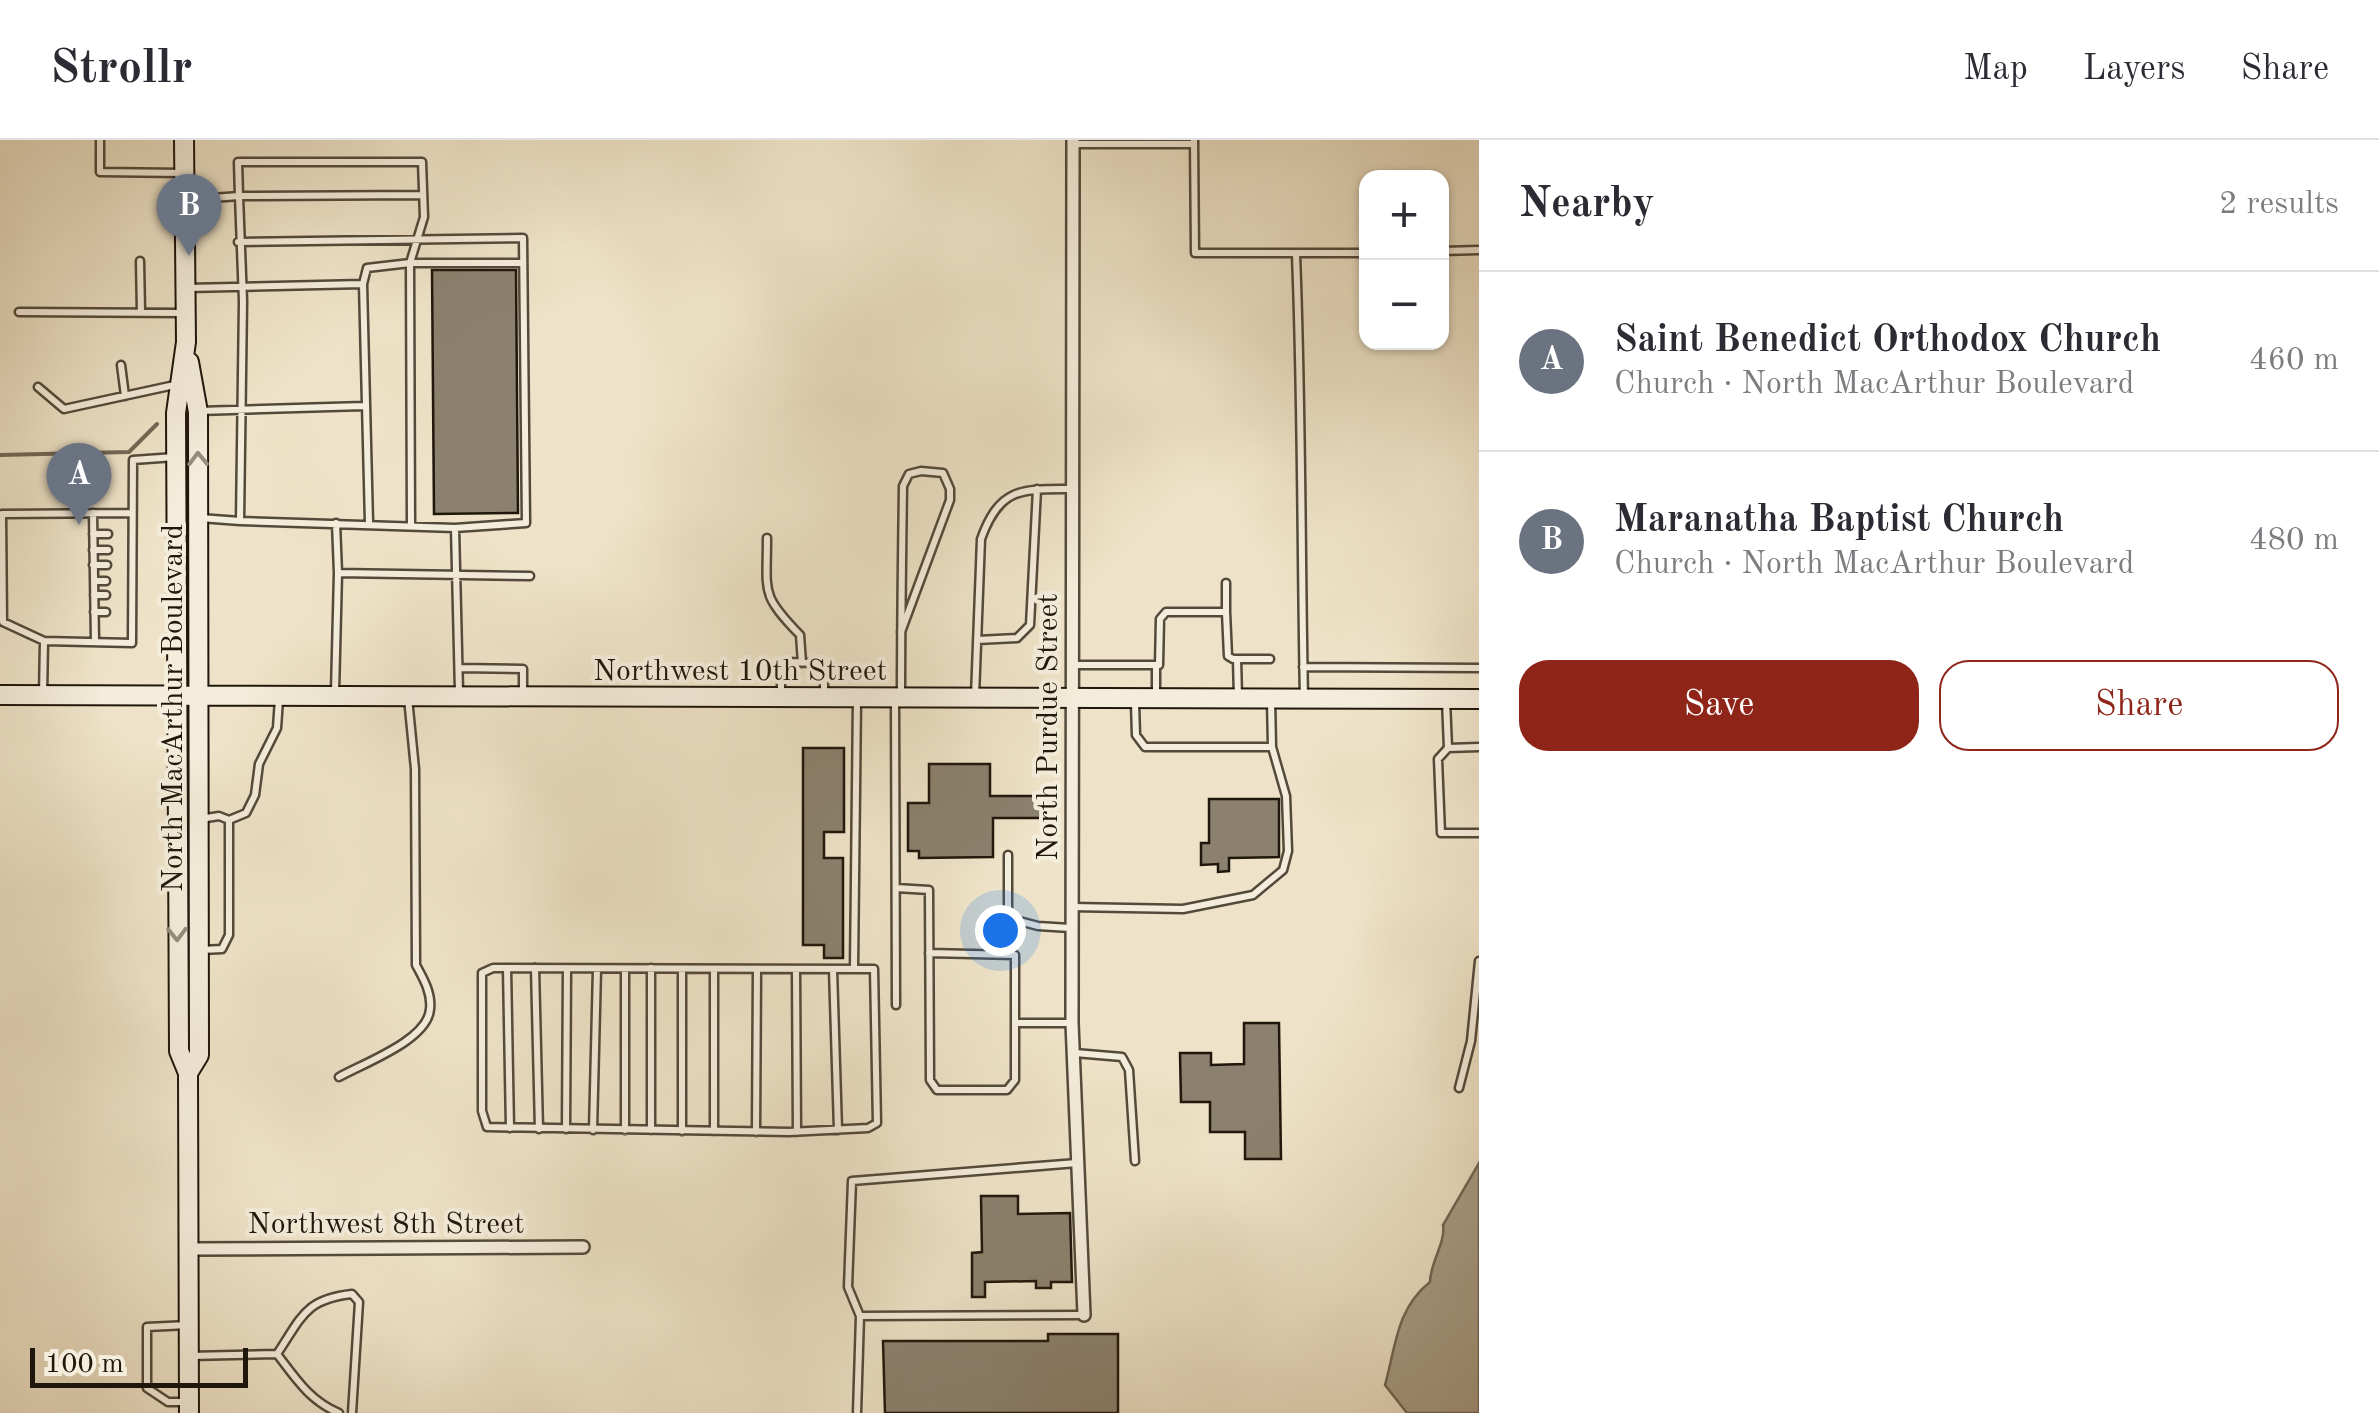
<!DOCTYPE html>
<meta charset="utf-8">
<style>
:root{--surface:#fff;--page:#f2f2f3;--text:#2b2b33;--muted:#7c7c81;--line:#e1e1e2;--accent:#8f2418}
body{margin:0;font-family:"Old Standard TT",serif;background:var(--page);color:var(--text)}
.controls{position:absolute;right:30px;top:30px;display:grid;overflow:hidden;border-radius:20px;box-shadow:0 2px 8px #0004}
.controls button{width:90px;height:90px;display:grid;place-items:center;padding:0;border:0;border-bottom:2px solid var(--line);background:var(--surface);color:var(--text);font:50px sans-serif}
.scale{position:absolute;left:30px;bottom:25px;width:218px;box-sizing:border-box;padding-left:10px;border:5px solid #20170c;border-top:0;font-size:28px;line-height:35px;white-space:nowrap;color:#20170c;-webkit-text-stroke:8px #f4eddb;paint-order:stroke}
.you{position:absolute;left:1000px;top:790px;width:35px;height:35px;margin:-25px;border:8px solid #fff;border-radius:50%;background:#1a73e8;box-shadow:0 0 0 15px #1a73e833}
.badge{display:grid;place-items:center;width:65px;height:65px;border-radius:50%;background:var(--accent);color:#fff;font-size:32px;font-weight:700}
.pin{position:absolute;translate:-50% -82px;filter:drop-shadow(0 2px 5px #0008)}
.pin::after{content:'';position:absolute;top:52px;width:35px;height:30px;background:inherit;clip-path:polygon(0 0,100% 0,50% 100%)}
.list{margin:0;padding:0;list-style:none}
h2{display:flex;justify-content:space-between;align-items:center;height:130px;margin:0;padding:0 40px;font-size:42px}
h2 small{font-size:32px;font-weight:400;color:var(--muted)}
.list li{display:grid;grid-template-columns:65px 1fr auto;gap:30px;align-items:center;box-sizing:border-box;height:180px;padding:0 40px;border-top:2px solid var(--line)}
.list b{display:block;font-size:38px;white-space:nowrap}
.list p{margin:0;font-size:32px;white-space:nowrap;color:var(--muted)}
.list em{font-size:32px;font-style:normal;color:var(--muted)}
.actions{display:flex;gap:20px;padding:30px 40px}
.actions a{flex:1;padding:22px 0;border:2px solid var(--accent);border-radius:30px;text-align:center;font-size:35px;color:var(--accent)}
.actions .main{background:var(--accent);color:#fff}
.map{position:relative;flex:none;width:1479px;height:1273px;overflow:hidden}
header{display:flex;align-items:center;gap:60px;box-sizing:border-box;height:140px;padding:0 50px;background:var(--surface);border-bottom:2px solid var(--line)}
header strong{font-size:48px}
nav{display:flex;gap:55px;margin-inline-start:auto;font-size:35px}
main{display:flex}
aside{flex:1;background:var(--surface)}
.map>svg:first-child{display:block}
</style>
<header>
<strong>Strollr</strong>
<nav><a>Map</a><a>Layers</a><a>Share</a></nav>
</header>
<main>
<div class="map">
<svg width="1479" height="1273" viewBox="0 0 1479 1273">
<rect width="100%" height="100%" fill="#eee3c8"/>
<filter id="stains"><feTurbulence type="fractalNoise" baseFrequency=".002" numOctaves="4"/><feColorMatrix values="0 0 0 0 .2 0 0 0 0 .09 0 0 0 0 .02 0 0 0 .5 -.17"/></filter>
<radialGradient id="worn" r=".72"><stop offset=".6" stop-color="#630" stop-opacity="0"/><stop offset="1" stop-color="#630" stop-opacity=".3"/></radialGradient>
<path fill="#a89e88" stroke="#726856" stroke-width="2.5" d="M1479 1023V1273H1407L1385 1245C1396 1206 1396 1169 1430 1142 1430 1123 1446 1102 1443 1085Z"/>
<g fill="none" stroke-linecap="round" stroke-linejoin="round">
<path stroke="#726856" stroke-width="4" d="M0 315 129 312 157 284"/>
</g>
<path fill="#8b816e" stroke="#20170c" stroke-width="2.5" d="M432 130H516L518 373 434 374Z
M803 608H844V692H824V718H843V818H824V805H803Z
M929 624H990V656H1049V678H993V717L919 718V711H908V663H929Z
M1209 659H1279V717L1229 718V731L1218 732V724L1201 725V703H1209Z
M1244 883H1279L1281 1019H1245V992H1210V962H1181L1180 913H1211V925L1244 924Z
M981 1056H1018V1074L1070 1073 1072 1142H1051V1148H1036V1141L985 1142V1157H972V1113L982 1112Z
M1048 1194H1118V1273H885L883 1201H1048Z"/>
<g fill="none" stroke-linecap="round" stroke-linejoin="round">
<defs>
<path id="service" d="M100 0V32L182 33
M1194 0 1195 113H1366
M1074 4H1194
M186 60 239 56 238 22H422L424 77 410 123H523
M238 102 523 98 526 383 455 388 240 381 243 161 239 56 422 55
M1442 111 1479 110
M1296 115C1302 263 1301 411 1304 558
M140 121 141 172
M363 144 367 128 410 123 411 386
M187 148 363 144 369 383
M19 172 184 173
M121 225 125 256
M38 247 64 269 179 244
M199 271 364 266
M93 373 95 502
M200 378 240 381
M336 383 338 433 530 436
M455 388 459 552
M93 394H108
M767 398C767 453 760 454 800 495L802 523
M93 410H108
M93 425H107
M94 441H106
M1226 443V472
M94 455H106
M94 472H106
M977 500 1017 498 1030 485 1037 349
M44 501 3 482 2 374 132 373
M1237 519 1238 557
M1073 525H1159L1160 479 1166 472H1226L1228 516 1233 519H1270
M1156 526V555
M1303 527 1479 528
M459 528 523 529V553
M335 552 338 433
M43 555 44 501 132 503 133 320 175 317
M781 555V528L787 522 820 523 824 529V556
M901 556C901 486 902 416 903 346L909 334 921 331 943 333 950 349V360L901 492
M975 556 981 399C1000 346 1023 349 1073 349
M895 559 896 865
M1446 560 1448 608 1479 607
M1135 563 1136 595 1145 607H1272
M1448 608 1438 619 1441 693H1479
M200 679 219 676 229 680V795L222 809 201 810
M229 680 246 673 255 655 259 624 277 588 279 559
M1008 715V778L1038 786 1070 788
M896 748 929 750 930 940 937 950H1007L1015 940V815L929 813
M1071 767 1183 769 1253 755 1283 730 1288 711 1286 656 1272 607 1271 559
M493 828 874 829 877 983 868 988 789 992 487 987 482 971V833Z
M507 828 510 988
M535 828 539 989
M854 828 857 559
M625 829V990
M682 829V991
M833 829 838 990
M796 830 797 992
M1015 883H1072
M1075 913 1122 917 1129 930 1135 1021
M339 937C364 923 428 900 430 869 432 853 423 838 416 825L415 629 408 558
M1459 948 1471 901 1479 821
M566 989 567 829
M593 990 597 829
M651 990V828
M714 991V830
M756 992 757 830
M1077 1023 852 1041 848 1147 860 1176 1084 1175
M188 1185 147 1187V1248L168 1262H189
M277 1214C302 1177 305 1159 352 1154L359 1162 352 1273
M277 1214C296 1239 310 1261 339 1273
M190 1216 277 1214
M857 1273 860 1176"/>
<path id="minor" d="M1073 0 1072 883 1084 1175
M188 1109 583 1107"/>
<path id="secondary" d="M184 0 186 202 176 273 179 911 188 933 189 1273
M0 555 1479 559
M188 933 199 915 198 272 189 222"/>
</defs>
<use href="#service" stroke="#544a3b" stroke-width="11"/>
<use href="#minor" stroke="#544a3b" stroke-width="16"/>
<use href="#secondary" stroke="#20170c" stroke-width="22"/>
<use href="#service" stroke="#f4eddb" stroke-width="6"/>
<use href="#minor" stroke="#f4eddb" stroke-width="11"/>
<use href="#secondary" stroke="#f4eddb" stroke-width="18"/>
</g>
<defs><path id="oneway-chevron" d="M-2-3.5L2.5 0L-2 3.5" fill="none" stroke-width="1.6" stroke-linecap="round" stroke-linejoin="round" transform="scale(2.5)"/></defs>
<g stroke="#958d7e">
<use href="#oneway-chevron" transform="translate(198 319) rotate(-91)"/>
<use href="#oneway-chevron" transform="translate(177 794) rotate(89)"/>
</g>
<g text-anchor="middle" stroke-width="8" stroke-linejoin="round" paint-order="stroke">
<g font-size="30" fill="#20170c" stroke="#f4eddb">
<text x="740" y="540">Northwest 10th Street</text>
<text transform="translate(172 568) rotate(-90)" y="10">North MacArthur Boulevard</text>
<text transform="translate(1047 587) rotate(-90)" y="10">North Purdue Street</text>
<text x="386" y="1093">Northwest 8th Street</text>
</g>
</g>
<rect width="100%" height="100%" filter="url(#stains)"/>
<rect width="100%" height="100%" fill="url(#worn)"/>
</svg>
<div class="controls">
<button>+</button>
<button>−</button>
</div>
<div class="scale">100 m</div>
<div class="you"></div>
<div class="pin badge" style="left:79px;top:385px;background:#6b7280">A</div>
<div class="pin badge" style="left:189px;top:116px;background:#6b7280">B</div>
</div>
<aside>
<h2>Nearby<small>2 results</small></h2>
<ul class="list">
<li><span class="badge" style="background:#6b7280">A</span><div><b>Saint Benedict Orthodox Church</b><p>Church · North MacArthur Boulevard</p></div><em>460 m</em></li>
<li><span class="badge" style="background:#6b7280">B</span><div><b>Maranatha Baptist Church</b><p>Church · North MacArthur Boulevard</p></div><em>480 m</em></li>
</ul>
<div class="actions"><a class="main">Save</a><a>Share</a></div>
</aside>
</main>
